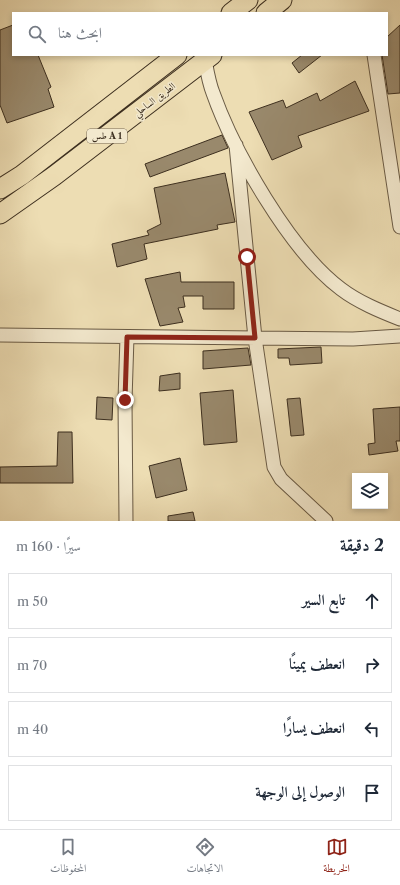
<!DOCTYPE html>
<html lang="ar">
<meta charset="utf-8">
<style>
:root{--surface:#fff;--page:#f6f6f7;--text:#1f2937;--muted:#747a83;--line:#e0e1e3;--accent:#8f2418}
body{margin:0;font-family:"Libre Caslon Text",Amiri,serif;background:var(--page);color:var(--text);direction:rtl}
.controls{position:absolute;right:12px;bottom:12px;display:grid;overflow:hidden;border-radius:0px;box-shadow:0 2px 6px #0003}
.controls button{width:36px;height:36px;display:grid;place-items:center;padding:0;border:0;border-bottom:1px solid var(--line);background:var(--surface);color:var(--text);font:20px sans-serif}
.stop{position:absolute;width:12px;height:12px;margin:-9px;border:3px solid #8f2418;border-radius:50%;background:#fff}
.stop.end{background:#8f2418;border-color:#fff;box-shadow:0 1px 4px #0008}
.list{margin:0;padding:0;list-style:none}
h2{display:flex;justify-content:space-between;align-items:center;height:52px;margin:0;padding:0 16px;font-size:17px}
h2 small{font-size:13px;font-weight:400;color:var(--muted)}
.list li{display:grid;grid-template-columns:26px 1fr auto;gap:12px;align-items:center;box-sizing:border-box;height:56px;margin:0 8px 8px;padding:0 8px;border:1px solid var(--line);border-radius:0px}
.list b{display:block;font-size:15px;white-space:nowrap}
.list em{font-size:13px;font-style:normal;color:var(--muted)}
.icon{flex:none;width:22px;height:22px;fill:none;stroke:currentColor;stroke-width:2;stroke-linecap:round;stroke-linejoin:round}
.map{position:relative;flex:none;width:400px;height:521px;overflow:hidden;direction:ltr}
.search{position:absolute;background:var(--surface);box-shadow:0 2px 6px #0003;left:12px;right:12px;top:12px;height:44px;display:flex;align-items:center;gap:10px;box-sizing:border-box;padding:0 14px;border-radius:0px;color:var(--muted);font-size:15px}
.sheet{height:308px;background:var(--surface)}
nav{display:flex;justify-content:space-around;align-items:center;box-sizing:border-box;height:56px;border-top:1px solid var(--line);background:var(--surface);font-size:11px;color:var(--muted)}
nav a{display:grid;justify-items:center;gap:2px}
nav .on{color:var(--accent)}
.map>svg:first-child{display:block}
</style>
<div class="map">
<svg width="400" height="521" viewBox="0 0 400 521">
<rect width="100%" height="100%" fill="#edddb3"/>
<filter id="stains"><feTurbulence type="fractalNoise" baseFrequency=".005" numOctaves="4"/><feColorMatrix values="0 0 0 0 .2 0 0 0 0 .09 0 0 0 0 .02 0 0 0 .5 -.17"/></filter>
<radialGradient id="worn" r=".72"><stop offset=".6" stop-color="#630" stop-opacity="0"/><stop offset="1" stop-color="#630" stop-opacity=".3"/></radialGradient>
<path fill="#99896c" stroke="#3d2f1f" d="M13 25V55H38L51 87 48 89 54 107 7 123 0 105V30Z
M400 25V93L388 94 382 55H387V37Z
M302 55H322L299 73 292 63Z
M355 81 369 111 298 136 302 147 272 160 249 112 283 100 286 108 317 93 320 101Z
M222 135 228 148 150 177 145 164Z
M225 173 235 222 217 225 218 229 144 244 147 259 117 267 112 244 149 235 147 231 161 224 154 188Z
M180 272 181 282H234V309H203V296H183L185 307 178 308 183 322 160 326 145 279Z
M321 347 322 363 290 365 289 358H278V349Z
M248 348 251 365 203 369V351Z
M180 373V389L159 391 160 376Z
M233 390 237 442 204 445 200 393Z
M97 397 113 398 112 420 96 419Z
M300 398 304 435 291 436 287 399Z
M400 407V441H396L398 451 369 455 368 444 375 443 373 409Z
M58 432H72L73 483H0V467L57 466Z
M180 458 187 490 156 498 149 466Z
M193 512 195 521H168V516Z"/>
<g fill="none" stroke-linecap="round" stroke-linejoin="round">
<defs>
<path id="minor" d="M374 55 400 227
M205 60C207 71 209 83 213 93 234 152 290 251 341 289 358 302 380 311 400 319
M236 145 255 338 274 467 281 479 326 521
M0 335 353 339 400 336
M126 521 125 400 127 337"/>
<path id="highway" d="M231 13 248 0
M266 13 282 0
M0 189 22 175 177 55
M0 214 54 176 212 55"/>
</defs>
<use href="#minor" stroke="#695a44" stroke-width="15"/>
<use href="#highway" stroke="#3d2f1f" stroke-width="21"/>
<use href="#minor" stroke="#f3e9ce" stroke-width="13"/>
<use href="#highway" stroke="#edddb3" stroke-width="19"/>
</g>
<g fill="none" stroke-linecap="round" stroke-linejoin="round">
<path stroke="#8f2418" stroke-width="5" d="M125 400 127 337 255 338 247 257"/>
</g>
<g text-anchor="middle" stroke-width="3" stroke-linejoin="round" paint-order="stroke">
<rect fill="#f3e9ce" stroke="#746754" stroke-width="1" x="87" y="129" width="40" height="14" rx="3"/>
<g font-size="9" font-weight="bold" fill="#3d2f1f">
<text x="107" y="139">طس A 1</text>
</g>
<g font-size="10" fill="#3d2f1f" stroke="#f3e9ce">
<text transform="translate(154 99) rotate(-37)" y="4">الطريق الساحلي</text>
</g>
</g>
<rect width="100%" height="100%" filter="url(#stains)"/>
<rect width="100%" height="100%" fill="url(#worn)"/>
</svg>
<div class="controls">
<button><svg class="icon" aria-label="layers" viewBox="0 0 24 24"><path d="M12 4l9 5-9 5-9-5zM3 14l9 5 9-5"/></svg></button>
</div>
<div class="stop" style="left:247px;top:257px"></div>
<div class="stop end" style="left:125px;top:400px"></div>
<div class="search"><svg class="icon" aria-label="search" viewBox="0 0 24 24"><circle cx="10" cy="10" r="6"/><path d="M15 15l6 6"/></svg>ابحث هنا</div>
</div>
<section class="sheet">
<h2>2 دقيقة<small>سيرًا · 160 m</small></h2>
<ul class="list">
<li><svg class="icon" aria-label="ahead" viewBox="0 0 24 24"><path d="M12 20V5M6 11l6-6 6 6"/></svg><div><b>تابع السير</b></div><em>50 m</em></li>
<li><svg class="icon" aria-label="right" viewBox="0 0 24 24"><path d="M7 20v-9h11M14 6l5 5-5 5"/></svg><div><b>انعطف يمينًا</b></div><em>70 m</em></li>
<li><svg class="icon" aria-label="left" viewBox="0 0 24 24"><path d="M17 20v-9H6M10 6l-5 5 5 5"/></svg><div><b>انعطف يسارًا</b></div><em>40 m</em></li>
<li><svg class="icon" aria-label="arrive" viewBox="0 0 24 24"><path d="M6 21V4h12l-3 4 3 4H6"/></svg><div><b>الوصول إلى الوجهة</b></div></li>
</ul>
</section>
<nav>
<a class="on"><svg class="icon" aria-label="map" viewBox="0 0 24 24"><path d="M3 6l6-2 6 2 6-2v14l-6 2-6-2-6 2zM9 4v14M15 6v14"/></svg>الخريطة</a>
<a><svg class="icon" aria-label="directions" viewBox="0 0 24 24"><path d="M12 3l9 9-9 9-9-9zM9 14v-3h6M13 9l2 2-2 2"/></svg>الاتجاهات</a>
<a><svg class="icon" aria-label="saved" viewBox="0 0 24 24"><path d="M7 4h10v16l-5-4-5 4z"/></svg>المحفوظات</a>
</nav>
